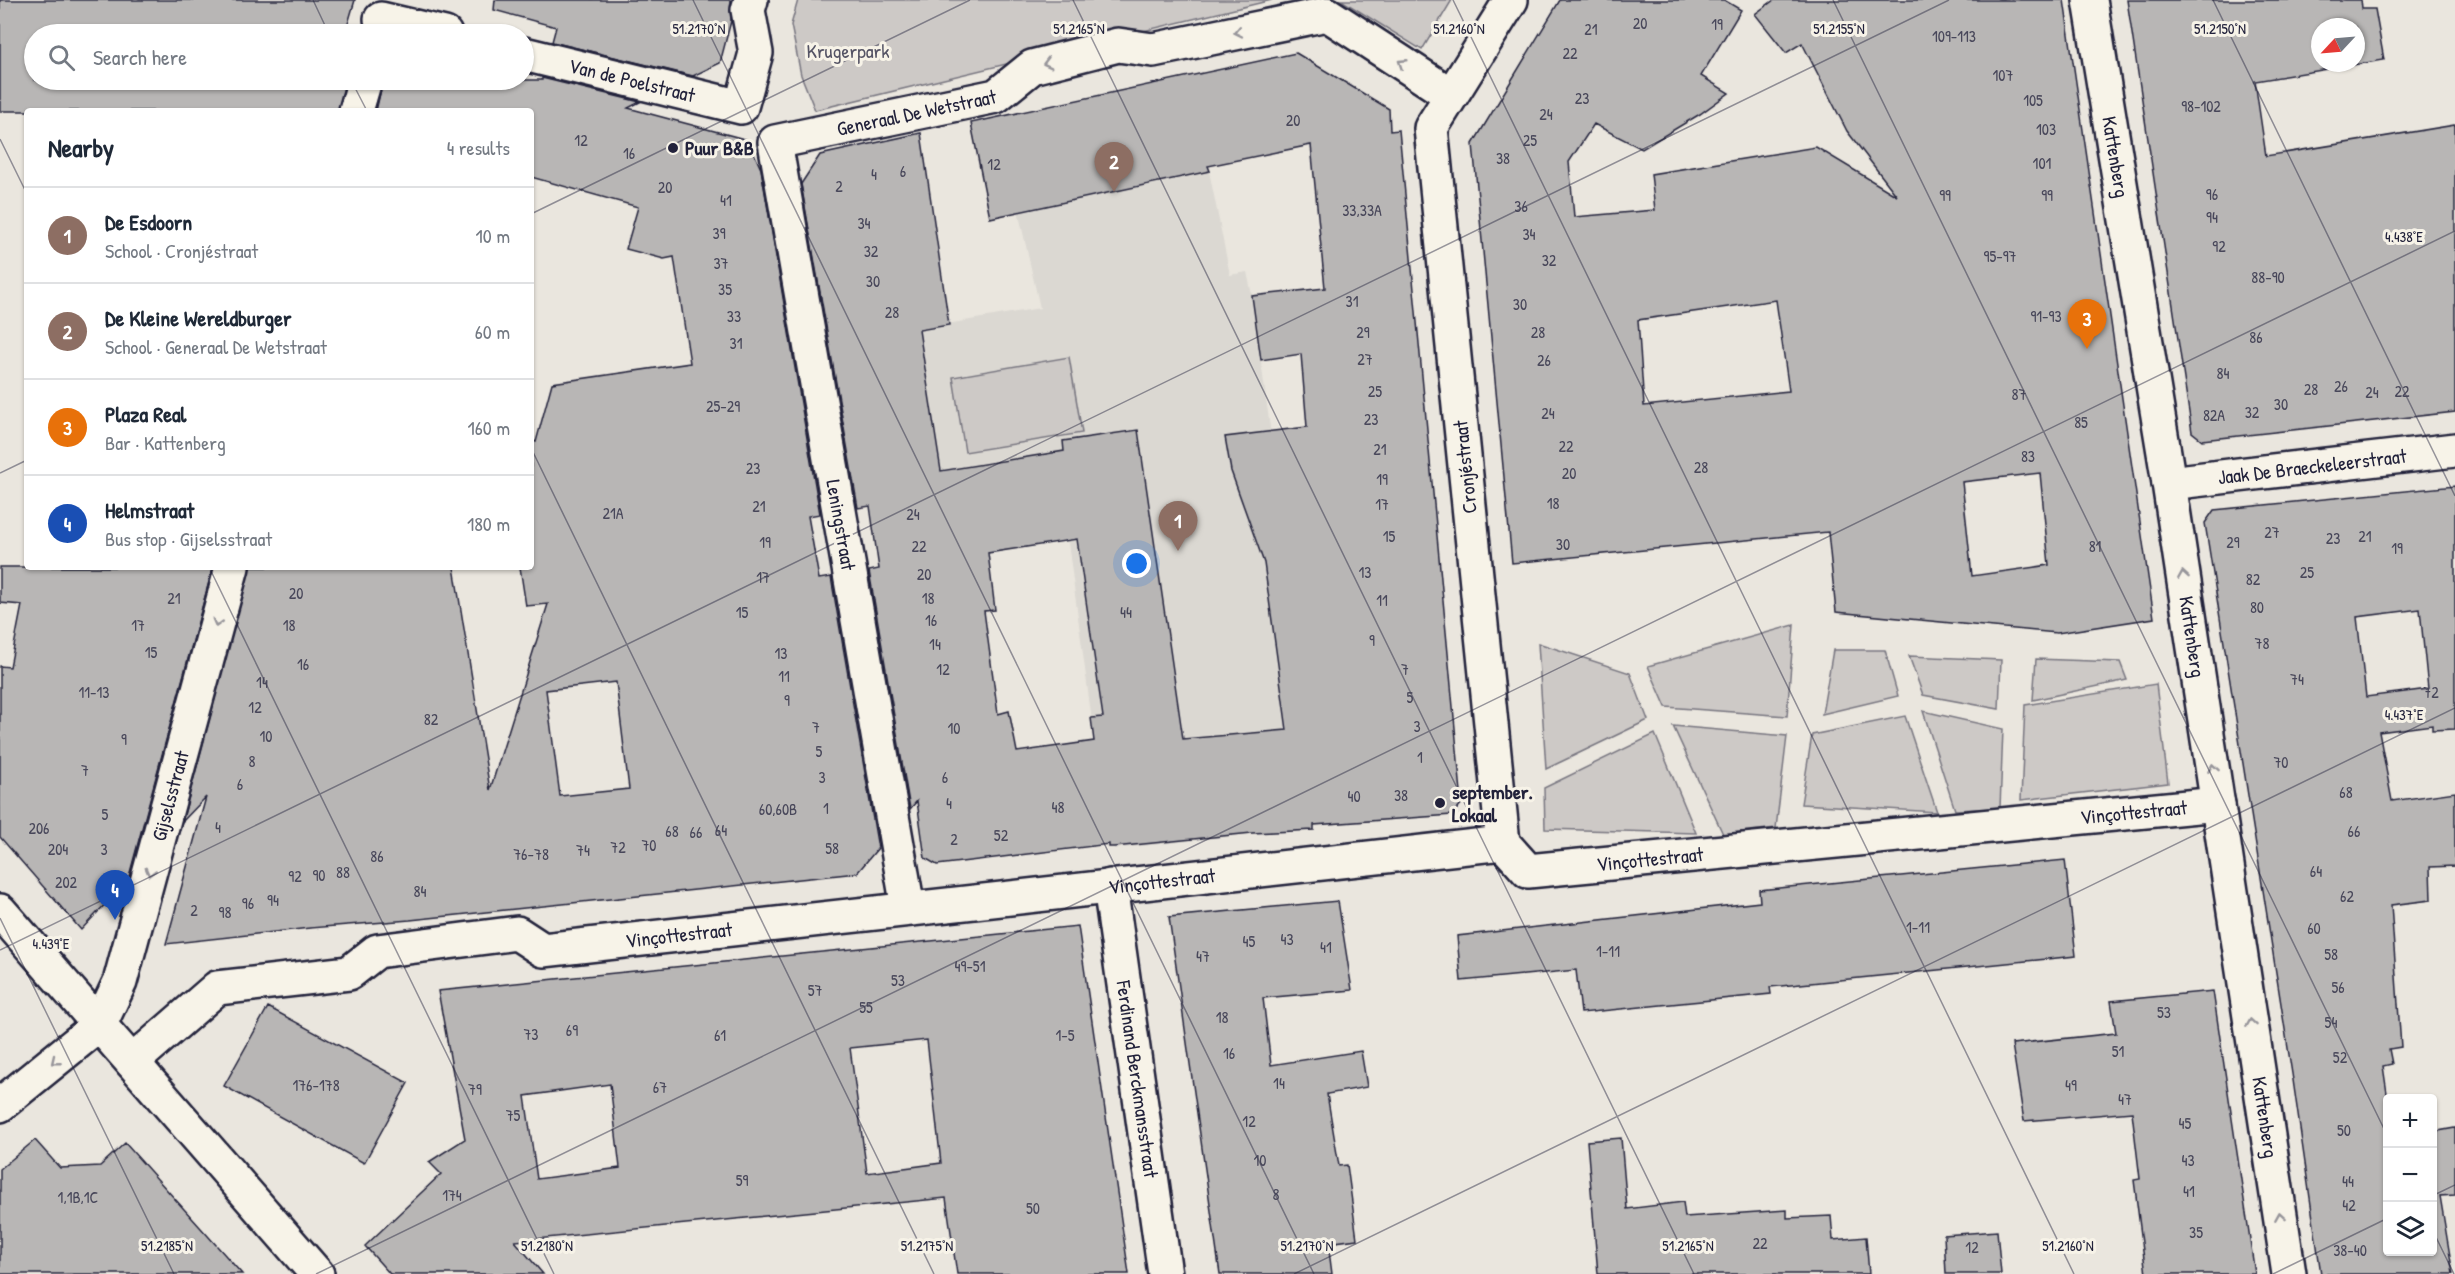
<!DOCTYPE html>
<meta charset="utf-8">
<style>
:root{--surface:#fff;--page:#f2f2f3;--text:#1f2937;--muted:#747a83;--line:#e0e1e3;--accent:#2563eb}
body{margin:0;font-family:"Patrick Hand",sans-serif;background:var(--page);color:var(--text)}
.controls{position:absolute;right:18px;bottom:18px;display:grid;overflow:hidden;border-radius:6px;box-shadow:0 2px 4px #0004}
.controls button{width:54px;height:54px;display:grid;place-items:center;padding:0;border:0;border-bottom:2px solid var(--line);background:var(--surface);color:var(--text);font:30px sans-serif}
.compass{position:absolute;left:2311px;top:18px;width:54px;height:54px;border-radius:50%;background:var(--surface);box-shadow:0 2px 4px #0004;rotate:244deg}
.you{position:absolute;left:1137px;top:564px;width:21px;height:21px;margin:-15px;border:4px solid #fff;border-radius:50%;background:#1a73e8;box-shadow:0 0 0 9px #1a73e833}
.badge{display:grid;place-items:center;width:39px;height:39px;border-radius:50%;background:var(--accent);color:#fff;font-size:20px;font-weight:700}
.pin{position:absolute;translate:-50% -50px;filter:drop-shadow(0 2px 3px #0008)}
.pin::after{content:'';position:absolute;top:32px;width:21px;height:18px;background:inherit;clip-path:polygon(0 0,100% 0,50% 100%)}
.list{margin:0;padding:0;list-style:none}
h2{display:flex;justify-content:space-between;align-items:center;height:78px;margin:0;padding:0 24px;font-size:26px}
h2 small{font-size:20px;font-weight:400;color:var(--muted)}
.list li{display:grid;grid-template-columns:39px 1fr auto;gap:18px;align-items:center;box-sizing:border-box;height:96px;padding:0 24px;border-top:2px solid var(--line)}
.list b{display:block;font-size:22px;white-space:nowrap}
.list p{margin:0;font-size:20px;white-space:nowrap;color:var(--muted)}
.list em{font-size:20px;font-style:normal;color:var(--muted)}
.icon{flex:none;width:33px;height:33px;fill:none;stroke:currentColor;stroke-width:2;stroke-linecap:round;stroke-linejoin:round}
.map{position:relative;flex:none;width:2455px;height:1274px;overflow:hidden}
.search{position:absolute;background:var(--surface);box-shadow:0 2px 4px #0004;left:24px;top:24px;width:510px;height:66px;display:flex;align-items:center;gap:15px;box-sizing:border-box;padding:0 21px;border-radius:33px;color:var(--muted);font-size:22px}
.panel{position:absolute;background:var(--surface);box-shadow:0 2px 4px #0004;left:24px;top:108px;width:510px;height:462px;border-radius:6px}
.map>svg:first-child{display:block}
</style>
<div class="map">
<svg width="2455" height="1274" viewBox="0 0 2455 1274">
<rect width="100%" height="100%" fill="#eae6de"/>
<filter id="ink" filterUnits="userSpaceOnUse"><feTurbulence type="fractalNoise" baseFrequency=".0167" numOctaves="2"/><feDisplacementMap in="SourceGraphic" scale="12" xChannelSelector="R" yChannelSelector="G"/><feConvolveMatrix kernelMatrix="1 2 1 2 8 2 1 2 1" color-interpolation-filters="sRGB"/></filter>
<g filter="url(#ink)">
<path fill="#dbd8d2" d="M1186 76 1208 166 1230 275 1247 272 1252 295 1324 825H1314V830H1285L1114 849V847H1109L1059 476 869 506 843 342 1040 308 997 117Z"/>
<path fill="#cdc9c6" stroke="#787680" stroke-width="1.5" d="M798 0H1272L815 110 801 75 791 25Z
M1341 0H1452L1422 50Z
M1069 357 1082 433 965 452 953 377Z
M1794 625 1787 716 1666 707 1648 666Z
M1538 643 1630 673 1648 720 1546 769Z
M1833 650H1885L1898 696 1822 714Z
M1909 656 2001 660 1999 709 1923 695Z
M2036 659 2120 662 2127 680 2033 700Z
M2156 684 2168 783 2021 800 2025 705Z
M1923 711 2003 729 2000 808 1955 810Z
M1905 716 1937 812 1801 804 1812 735Z
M1673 726 1787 736 1776 828 1723 834Z
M1655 734 1696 833 1545 829 1544 788Z"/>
<path fill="#b8b6b5" stroke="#22223b" stroke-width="1.5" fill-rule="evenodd" d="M0 0H355L345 34H34V80H346L338 111H0Z
M495 0H731V21L720 63 693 76 552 42 556 27 494 10Z
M1560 0H1724L1741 10 1701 76 1729 93 1700 114 1642 149 1594 124 1569 162 1574 217 1655 210 1651 174 1816 147 1897 196 1847 131 1802 43 1786 53 1755 14 1774 0H2064L2154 618 2057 633 1836 612 1828 532 1512 563 1473 144ZM1776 300 1789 391 1644 406 1638 320ZM2040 473 2049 565 1972 576 1962 482Z
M2127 0H2361L2362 9H2375L2384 60 2255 81 2266 156 2455 125V412L2202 440 2192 432ZM2320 27H2356V63H2320Z
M1296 53 1389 109 1390 131 1399 130 1462 803 1452 815 1314 825V830L1252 833 1114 847H1109V844L937 865 925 858 917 801 910 809 869 571 879 569 870 506 858 508 801 184 820 155 921 133 949 325 919 330 941 471 1064 451 1063 441 1138 430 1183 739 1287 730 1264 563 1231 471 1225 437 1307 427 1301 354 1261 360 1252 296 1325 288 1311 145 1208 166 1210 171 990 218 971 123ZM1077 539 1103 717 1091 718 1094 741 1017 752 1009 711 998 714 984 611 995 610 988 553Z
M542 78 640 102 628 108 748 140 761 169 820 514 808 516 819 579 831 577 878 848 857 873 410 920 310 928 166 944 206 797 182 822 250 567H454L490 790 548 604 526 606 520 567H531V440L536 442 552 383 690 363 674 257 664 259 626 249 638 207 531 177V111H376L383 80H542ZM616 682 629 789 560 796 546 690Z
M2455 486V729L2432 730V725L2379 732 2392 801 2455 792V866L2430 867 2431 900 2391 905 2401 1047 2389 1049 2392 1064 2383 1066 2388 1100V1251H2433V1132L2455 1128V1195L2440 1196 2453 1274H2321L2293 1080 2205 523 2214 510ZM2420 609 2428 689 2366 697 2357 617Z
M0 567H213L128 880 81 930 0 837V666L10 667 22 605 0 603Z
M2065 860 2076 956 1770 987 1771 994 1581 1013 1576 970 1461 981 1457 936 1760 902 1759 890Z
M1338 901 1352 990 1263 998 1271 1065 1361 1051 1367 1087 1327 1094 1339 1166 1347 1165 1357 1239 1328 1243 1332 1274H1220L1169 917Z
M1078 926 1129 1274H957L946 1198 515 1241 543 1274H390L365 1246 441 1174 429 1162 465 1139 438 991ZM927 1040 941 1163 867 1173 850 1048ZM610 1084 620 1168 537 1179 525 1096Z
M2213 991 2255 1274H2146L2134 1180 2140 1179 2132 1112 2024 1121 2012 1044 2116 1033 2111 1001Z
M268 1007 408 1083 364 1163 224 1086Z
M1621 1138 1627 1209 1683 1202 1685 1217 1787 1210V1218L1831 1216 1833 1240 1866 1237 1869 1274H1598L1587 1141Z
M35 1140 60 1168 100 1166 125 1143 242 1274H0V1169Z
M1997 1231 2001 1274H1946L1944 1235Z"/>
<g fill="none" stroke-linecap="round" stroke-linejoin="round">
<defs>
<g id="minor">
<path id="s1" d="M2090 0 2169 483 2289 1274"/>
<path d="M381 19 445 34"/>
<path id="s2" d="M524 54 741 107 756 53 748 10 751 0"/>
<path d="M356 111 365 80"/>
<path id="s3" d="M2169 483 2455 450"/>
<path d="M1503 843 1431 128 1511 0"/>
<path id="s4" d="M1503 843 1528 871 2218 804"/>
<path id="s5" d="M1110 886 1165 1274"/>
<path id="s6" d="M908 908 775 142 996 96 1032 67 1118 45 1153 50 1327 14 1451 95"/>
<path d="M0 911 317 1274"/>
<path id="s7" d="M132 1062 217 988 349 973 377 951 517 933 543 950 1503 843"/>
<path id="s8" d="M0 1105 100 1024 120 982 232 567"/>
</g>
</defs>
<use href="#minor" stroke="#22223b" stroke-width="38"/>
<use href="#minor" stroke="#f7f3e8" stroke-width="33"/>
</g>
<defs><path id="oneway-chevron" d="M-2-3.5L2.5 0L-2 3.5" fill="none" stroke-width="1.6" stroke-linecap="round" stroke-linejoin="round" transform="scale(1.5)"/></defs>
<g stroke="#97959a">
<use href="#oneway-chevron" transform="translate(1238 32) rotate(168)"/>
<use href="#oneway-chevron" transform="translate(1047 63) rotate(165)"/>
<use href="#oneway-chevron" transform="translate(1402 63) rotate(-147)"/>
<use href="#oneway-chevron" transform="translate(2183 575) rotate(-99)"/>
<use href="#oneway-chevron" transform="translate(217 623) rotate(105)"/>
<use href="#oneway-chevron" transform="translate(2213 768) rotate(-99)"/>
<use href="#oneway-chevron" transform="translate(150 872) rotate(105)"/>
<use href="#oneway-chevron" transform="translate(2251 1023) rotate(-99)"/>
<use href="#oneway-chevron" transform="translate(55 1061) rotate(141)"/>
<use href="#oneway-chevron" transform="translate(2280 1216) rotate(-99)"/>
</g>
</g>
<path fill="none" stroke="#22223b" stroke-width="1.5" stroke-opacity="0.45" d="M313 0 329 34M693 0 1314 1274M1073 0 1694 1274M1453 0 2074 1274M1833 0 2388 1137M2213 0 2455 496M351 80 367 111M0 139 27 194M531 214 970 0M531 448 934 1274M0 473 27 460M209 567 554 1274M0 918 174 1274M0 950 1949 0M2432 1196 2455 1185M2432 1229 2454 1274M316 1274 2455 231M1294 1274 2455 708M2273 1274 2388 1218"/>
<g fill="#22223b" stroke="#f7f3e8" stroke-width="2">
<circle cx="673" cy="148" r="6"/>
<circle cx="1440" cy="803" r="6"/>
</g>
<g text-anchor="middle" stroke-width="6" stroke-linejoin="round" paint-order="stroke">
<g font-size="16" fill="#48475a">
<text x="1640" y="29">20</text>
<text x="1717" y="30">19</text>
<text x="1591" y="35">21</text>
<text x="1954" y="42">109-113</text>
<text x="1570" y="59">22</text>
<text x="2003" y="81">107</text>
<text x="1582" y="104">23</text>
<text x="2033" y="106">105</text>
<text x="2201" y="112">98-102</text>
<text x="1546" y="120">24</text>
<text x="1293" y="126">20</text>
<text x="2046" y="135">103</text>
<text x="581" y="146">12</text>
<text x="1530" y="146">25</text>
<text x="629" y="159">16</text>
<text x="1503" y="164">38</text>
<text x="2042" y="169">101</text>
<text x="994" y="170">12</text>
<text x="903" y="177">6</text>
<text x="874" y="180">4</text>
<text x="839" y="192">2</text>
<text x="665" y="193">20</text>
<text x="2212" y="200">96</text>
<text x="1945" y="201">99</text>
<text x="2047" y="201">99</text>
<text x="726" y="206">41</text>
<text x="1521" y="212">36</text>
<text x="1362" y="216">33,33A</text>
<text x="2212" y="223">94</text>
<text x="864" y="229">34</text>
<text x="719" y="239">39</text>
<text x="1529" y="240">34</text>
<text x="2219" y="252">92</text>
<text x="871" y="257">32</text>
<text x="2000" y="262">95-97</text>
<text x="1549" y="266">32</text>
<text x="721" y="269">37</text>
<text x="2268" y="283">88-90</text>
<text x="873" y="287">30</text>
<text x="725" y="295">35</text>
<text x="1352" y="307">31</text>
<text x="1520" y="310">30</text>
<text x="892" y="318">28</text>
<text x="734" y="322">33</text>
<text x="2046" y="322">91-93</text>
<text x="1363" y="338">29</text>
<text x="1538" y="338">28</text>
<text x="2256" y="343">86</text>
<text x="736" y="349">31</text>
<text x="1365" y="365">27</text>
<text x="1544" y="366">26</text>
<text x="2223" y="379">84</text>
<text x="2341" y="392">26</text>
<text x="2311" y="395">28</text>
<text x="1375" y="397">25</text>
<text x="2402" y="397">22</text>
<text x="2372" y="398">24</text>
<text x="2019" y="400">87</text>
<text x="2281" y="410">30</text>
<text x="723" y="412">25-29</text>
<text x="2252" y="418">32</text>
<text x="1548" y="419">24</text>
<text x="2214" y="421">82A</text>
<text x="1371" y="425">23</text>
<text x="2081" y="428">85</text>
<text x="1566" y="452">22</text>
<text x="1380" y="455">21</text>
<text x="2028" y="462">83</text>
<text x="1701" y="473">28</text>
<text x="753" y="474">23</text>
<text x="1569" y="479">20</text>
<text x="1382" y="485">19</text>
<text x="1553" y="509">18</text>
<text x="1382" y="510">17</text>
<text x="759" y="512">21</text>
<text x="613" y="519">21A</text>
<text x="913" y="520">24</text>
<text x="2272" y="538">27</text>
<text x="1389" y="542">15</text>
<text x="2365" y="542">21</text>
<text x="2333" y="544">23</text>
<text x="765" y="548">19</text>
<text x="2233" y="548">29</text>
<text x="1563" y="550">30</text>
<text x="919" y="552">22</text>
<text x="2095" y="552">81</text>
<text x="2397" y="554">19</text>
<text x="1365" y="578">13</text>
<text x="2307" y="578">25</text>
<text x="924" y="580">20</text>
<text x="763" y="583">17</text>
<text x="2253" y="585">82</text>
<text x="296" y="599">20</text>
<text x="174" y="604">21</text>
<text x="928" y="604">18</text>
<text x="1382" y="606">11</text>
<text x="2257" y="613">80</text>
<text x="742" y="618">15</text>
<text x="1126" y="618">44</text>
<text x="931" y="626">16</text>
<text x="138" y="631">17</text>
<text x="289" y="631">18</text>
<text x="1372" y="646">9</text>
<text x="2262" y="649">78</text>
<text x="935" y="650">14</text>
<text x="151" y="658">15</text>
<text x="781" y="659">13</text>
<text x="303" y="670">16</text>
<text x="943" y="675">12</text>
<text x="1405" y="675">7</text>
<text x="784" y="682">11</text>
<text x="2297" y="685">74</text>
<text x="262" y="688">14</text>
<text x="94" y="698">11-13</text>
<text x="2431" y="698">72</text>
<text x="1410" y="703">5</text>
<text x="787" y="706">9</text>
<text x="255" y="713">12</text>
<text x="431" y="725">82</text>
<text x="1417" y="732">3</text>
<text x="816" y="733">7</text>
<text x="954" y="734">10</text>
<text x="266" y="742">10</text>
<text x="124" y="745">9</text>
<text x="819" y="757">5</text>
<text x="1420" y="763">1</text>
<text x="252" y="767">8</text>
<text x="2281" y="768">70</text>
<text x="85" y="776">7</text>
<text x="822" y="783">3</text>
<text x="945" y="783">6</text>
<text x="240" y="790">6</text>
<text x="2346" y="798">68</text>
<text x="1401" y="801">38</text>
<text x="1354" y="802">40</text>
<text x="949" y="809">4</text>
<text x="1058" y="813">48</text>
<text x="826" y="814">1</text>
<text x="778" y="815">60,60B</text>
<text x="105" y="820">5</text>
<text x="218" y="833">4</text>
<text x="39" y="834">206</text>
<text x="721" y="836">64</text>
<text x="672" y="837">68</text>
<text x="2354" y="837">66</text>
<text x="696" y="838">66</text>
<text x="1001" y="841">52</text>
<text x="954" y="845">2</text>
<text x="649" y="851">70</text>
<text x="618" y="853">72</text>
<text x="832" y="854">58</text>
<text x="58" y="855">204</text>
<text x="104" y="855">3</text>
<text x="583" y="856">74</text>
<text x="531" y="860">76-78</text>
<text x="377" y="862">86</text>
<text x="2316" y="877">64</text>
<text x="343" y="878">88</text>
<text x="319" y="881">90</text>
<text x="295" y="882">92</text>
<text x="66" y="888">202</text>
<text x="420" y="897">84</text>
<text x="2347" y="902">62</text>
<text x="273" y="906">94</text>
<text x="248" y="909">96</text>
<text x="194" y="916">2</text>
<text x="225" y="918">98</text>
<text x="1918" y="933">1-11</text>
<text x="2314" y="934">60</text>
<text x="1287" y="945">43</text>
<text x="1249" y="947">45</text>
<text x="1326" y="953">41</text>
<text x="1608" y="957">1-11</text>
<text x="2331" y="960">58</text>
<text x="1203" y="962">47</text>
<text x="970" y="972">49-51</text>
<text x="898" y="986">53</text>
<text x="2338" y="993">56</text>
<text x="815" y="996">57</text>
<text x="866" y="1013">55</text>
<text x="2164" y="1018">53</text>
<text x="1222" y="1023">18</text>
<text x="2331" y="1028">54</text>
<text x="572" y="1036">69</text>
<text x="531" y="1040">73</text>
<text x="720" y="1041">61</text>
<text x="1065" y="1041">1-5</text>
<text x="2118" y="1057">51</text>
<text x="1229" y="1059">16</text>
<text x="2340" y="1063">52</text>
<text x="1279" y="1089">14</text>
<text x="316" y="1091">176-178</text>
<text x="2071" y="1091">49</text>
<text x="660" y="1093">67</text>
<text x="475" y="1095">79</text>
<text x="2125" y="1105">47</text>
<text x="513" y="1121">75</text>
<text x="1249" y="1127">12</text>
<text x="2185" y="1129">45</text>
<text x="2344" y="1136">50</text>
<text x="1260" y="1166">10</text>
<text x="2188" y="1166">43</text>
<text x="742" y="1186">59</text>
<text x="2348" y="1187">44</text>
<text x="2189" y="1197">41</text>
<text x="1276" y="1200">8</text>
<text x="452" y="1201">174</text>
<text x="78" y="1203">1,1B,1C</text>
<text x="2349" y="1211">42</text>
<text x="1033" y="1214">50</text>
<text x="2196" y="1238">35</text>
<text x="1760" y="1249">22</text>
<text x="1972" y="1253">12</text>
<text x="2350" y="1256">38-40</text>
</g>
<g font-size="20" fill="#555465" stroke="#f7f3e8">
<text x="848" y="58">Krugerpark</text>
</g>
<g font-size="20" fill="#22223b" stroke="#f7f3e8">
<text dy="7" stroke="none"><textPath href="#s2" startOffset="111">Van de Poelstraat</textPath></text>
<text dy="7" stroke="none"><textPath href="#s6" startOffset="922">Generaal De Wetstraat</textPath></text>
<text dy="7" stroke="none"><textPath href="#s1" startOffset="159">Kattenberg</textPath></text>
<text dy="7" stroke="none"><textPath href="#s3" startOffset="144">Jaak De Braeckeleerstraat</textPath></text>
<text transform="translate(1465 467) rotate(-96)" y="7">Cronjéstraat</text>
<text transform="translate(841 525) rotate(80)" y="7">Leningstraat</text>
<text dy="7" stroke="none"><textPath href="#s1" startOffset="645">Kattenberg</textPath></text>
<text dy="7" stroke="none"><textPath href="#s8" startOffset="368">Gijselsstraat</textPath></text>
<text dy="7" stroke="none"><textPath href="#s4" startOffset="646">Vinçottestraat</textPath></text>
<text dy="7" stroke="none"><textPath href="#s4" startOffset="160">Vinçottestraat</textPath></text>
<text dy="7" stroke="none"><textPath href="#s7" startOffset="1076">Vinçottestraat</textPath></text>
<text dy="7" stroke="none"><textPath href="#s7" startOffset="590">Vinçottestraat</textPath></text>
<text dy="7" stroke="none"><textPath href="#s5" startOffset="195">Ferdinand Berckmansstraat</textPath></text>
<text dy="7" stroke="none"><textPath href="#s1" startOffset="1131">Kattenberg</textPath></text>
</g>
<g font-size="20" font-weight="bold" fill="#22223b" stroke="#f7f3e8" text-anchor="start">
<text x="685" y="155">Puur B&amp;B</text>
<text x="1452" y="799">september.<tspan x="1452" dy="23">Lokaal</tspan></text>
</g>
</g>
<g font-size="15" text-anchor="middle" fill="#22223b" stroke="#f7f3e8" stroke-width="6" stroke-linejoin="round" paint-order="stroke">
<text x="699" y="34">51.2170°N</text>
<text x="1079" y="34">51.2165°N</text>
<text x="1459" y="34">51.2160°N</text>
<text x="1839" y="34">51.2155°N</text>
<text x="2220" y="34">51.2150°N</text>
<text x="2404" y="242">4.438°E</text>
<text x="2404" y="720">4.437°E</text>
<text x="51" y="949">4.439°E</text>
<text x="167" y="1251">51.2185°N</text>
<text x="547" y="1251">51.2180°N</text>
<text x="927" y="1251">51.2175°N</text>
<text x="1307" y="1251">51.2170°N</text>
<text x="1688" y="1251">51.2165°N</text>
<text x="2068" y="1251">51.2160°N</text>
</g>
</svg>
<div class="controls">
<button>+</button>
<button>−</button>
<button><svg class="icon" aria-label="layers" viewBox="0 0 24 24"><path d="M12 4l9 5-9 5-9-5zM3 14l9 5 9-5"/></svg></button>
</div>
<svg class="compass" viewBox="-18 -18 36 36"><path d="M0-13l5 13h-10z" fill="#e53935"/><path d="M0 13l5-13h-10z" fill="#747a83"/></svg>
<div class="you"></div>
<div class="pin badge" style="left:1178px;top:551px;background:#8d6e63">1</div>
<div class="pin badge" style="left:1114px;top:192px;background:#8d6e63">2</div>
<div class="pin badge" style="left:2087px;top:349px;background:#e8710a">3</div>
<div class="pin badge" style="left:115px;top:920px;background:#1a4fb4">4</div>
<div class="search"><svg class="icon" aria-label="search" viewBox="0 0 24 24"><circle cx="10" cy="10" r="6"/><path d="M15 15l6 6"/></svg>Search here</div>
<section class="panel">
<h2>Nearby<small>4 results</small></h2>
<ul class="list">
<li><span class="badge" style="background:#8d6e63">1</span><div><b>De Esdoorn</b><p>School · Cronjéstraat</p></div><em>10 m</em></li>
<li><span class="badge" style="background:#8d6e63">2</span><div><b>De Kleine Wereldburger</b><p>School · Generaal De Wetstraat</p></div><em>60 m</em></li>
<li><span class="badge" style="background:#e8710a">3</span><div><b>Plaza Real</b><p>Bar · Kattenberg</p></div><em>160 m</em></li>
<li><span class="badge" style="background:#1a4fb4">4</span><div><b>Helmstraat</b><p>Bus stop · Gijselsstraat</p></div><em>180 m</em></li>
</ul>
</section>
</div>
